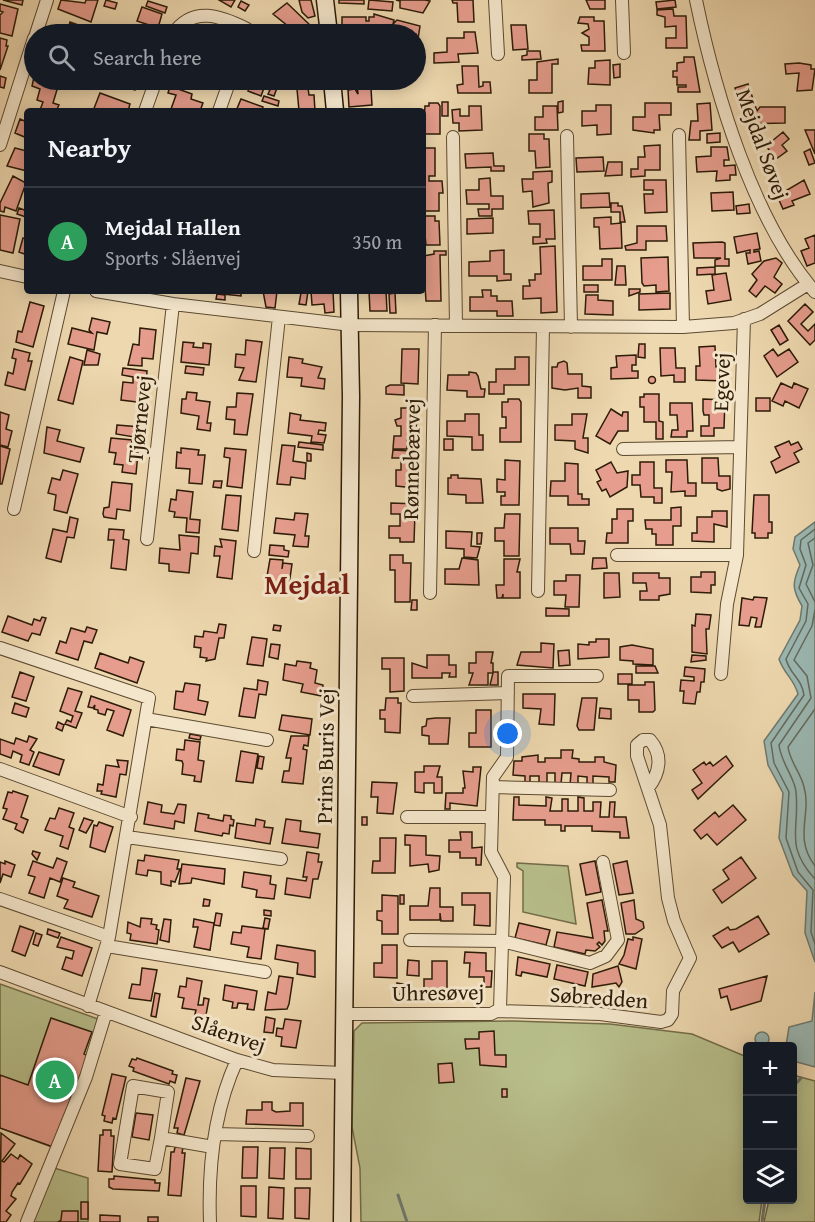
<!DOCTYPE html>
<meta charset="utf-8">
<style>
:root{--surface:#171b24;--page:#242831;--text:#f1f3f6;--muted:#9ea1a6;--line:#363941;--accent:#c59692}
body{margin:0;font-family:"Gentium Book Plus",serif;background:var(--page);color:var(--text)}
.controls{position:absolute;right:18px;bottom:18px;display:grid;overflow:hidden;border-radius:6px;box-shadow:0 3px 15px #0003}
.controls button{width:54px;height:54px;display:grid;place-items:center;padding:0;border:0;border-bottom:2px solid var(--line);background:var(--surface);color:var(--text);font:30px sans-serif}
.you{position:absolute;left:508px;top:734px;width:21px;height:21px;margin:-15px;border:4px solid #fff;border-radius:50%;background:#1a73e8;box-shadow:0 0 0 9px #1a73e833}
.badge{display:grid;place-items:center;width:39px;height:39px;border-radius:50%;background:var(--accent);color:#fff;font-size:20px;font-weight:700}
.pin{position:absolute;translate:-50% -50%;border:3px solid #fff;box-shadow:0 2px 6px #0006}
.list{margin:0;padding:0;list-style:none}
h2{display:flex;justify-content:space-between;align-items:center;height:78px;margin:0;padding:0 24px;font-size:26px}
h2 small{font-size:20px;font-weight:400;color:var(--muted)}
.list li{display:grid;grid-template-columns:39px 1fr auto;gap:18px;align-items:center;box-sizing:border-box;height:108px;padding:0 24px;border-top:2px solid var(--line)}
.list b{display:block;font-size:22px;white-space:nowrap}
.list p{margin:0;font-size:20px;white-space:nowrap;color:var(--muted)}
.list em{font-size:20px;font-style:normal;color:var(--muted)}
.icon{flex:none;width:33px;height:33px;fill:none;stroke:currentColor;stroke-width:2;stroke-linecap:round;stroke-linejoin:round}
.map{position:relative;flex:none;width:815px;height:1222px;overflow:hidden}
.search{position:absolute;background:var(--surface);box-shadow:0 3px 15px #0003;left:24px;top:24px;width:402px;height:66px;display:flex;align-items:center;gap:15px;box-sizing:border-box;padding:0 21px;border-radius:33px;color:var(--muted);font-size:22px}
.panel{position:absolute;background:var(--surface);box-shadow:0 3px 15px #0003;left:24px;top:108px;width:402px;height:186px;border-radius:6px}
.map>svg:first-child{display:block}
</style>
<div class="map">
<svg width="815" height="1222" viewBox="0 0 815 1222">
<rect width="100%" height="100%" fill="#eed8af"/>
<filter id="stains"><feTurbulence type="fractalNoise" baseFrequency=".00333" numOctaves="4"/><feColorMatrix values="0 0 0 0 .2 0 0 0 0 .09 0 0 0 0 .02 0 0 0 .5 -.17"/></filter>
<radialGradient id="worn" r=".72"><stop offset=".6" stop-color="#630" stop-opacity="0"/><stop offset="1" stop-color="#630" stop-opacity=".3"/></radialGradient>
<path fill="#b8bf8b" stroke="#726d49" stroke-width="1.5" d="M517 863 568 866 576 924 523 912V871L517 867Z
M0 984 98 1019 57 1149 0 1128Z
M513 1021 610 1024 692 1034 747 1057 748 1200H762L759 1222H361L360 1168 352 1127 354 1031 362 1023Z
M793 1075 815 1081V1222H764L769 1200H792Z
M54 1168 88 1178V1222H30Z"/>
<path fill="#9bb8b3" stroke="#6f796e" stroke-width="1.5" d="M815 522V962L805 933 807 891 793 875 779 838 783 793 768 765 764 741 798 694C794 679 784 674 779 659L800 620 802 606C792 589 792 583 800 565L793 549 795 537Z
M815 992V1067L793 1061 792 1046H786L789 1027 812 1021Z
M755 1039a7 7 0 1 1 14 0a7 7 0 1 1-14 0Z"/>
<g fill="none" stroke-linecap="round" stroke-linejoin="round">
<path stroke="#646a5d" stroke-width="1.5" d="M815 529 801 540 800 549 806 565 799 588 808 604 806 621 786 659C790 675 801 677 804 695L771 743 774 763 789 792 786 838 798 872 813 890 811 932 815 944
M815 538 808 543 813 565 806 584 815 602
M815 610 812 626 794 660 807 676 811 698 779 745C781 763 795 778 796 792 800 830 784 845 815 879
M815 709 788 747C790 762 801 773 804 787 812 814 793 837 815 866"/>
<path stroke="#6f796e" stroke-width="3" d="M792 1088 801 1078
M398 1195 407 1222
M762 1222 765 1200"/>
</g>
<path fill="#e69d8d" stroke="#2c1b07" stroke-width="1.5" d="M3 0H23L22 5Z
M61 0 85 3 86 0H98L91 22 58 9Z
M106 0 117 3 115 9 104 6Z
M219 0H235L231 7Z
M299 0H311L315 16 308 18 302 12Z
M339 0H364V4L339 3Z
M369 0 393 2 392 11 368 9Z
M396 0H425L430 1 423 13 400 8V1Z
M452 0H473L474 22H458L457 3H453Z
M586 0H605V9H590Z
M675 0 676 7 657 9 656 2Z
M148 1 167 7 165 13 146 6Z
M241 1 249 5 245 11 238 7Z
M287 3 312 27 305 34H298L273 14Z
M0 4 18 9 12 36 0 33V15L3 12 0 11Z
M142 7 162 14 158 28 137 21Z
M673 9 674 16H686L687 48H666V38H676V26L665 27V17L657 15V10Z
M374 14 394 20 393 24 397 20 420 26 418 39 416 34 368 30V27L366 30H342V17H366V21H369V17H374Z
M580 17H594V21H604L605 51H582L581 45H589V37L582 33 589 29 588 24 578 23Z
M70 22 84 27 82 34H53L56 25 68 29Z
M511 25H526L528 49 513 50Z
M127 28 144 34H124Z
M202 29 217 34 195 33 196 30Z
M464 32H475L478 53 458 54 459 62 434 63V53L447 52V38H464Z
M0 38 7 40 6 46H8L0 70Z
M416 39 420 41 418 49 416 48Z
M527 51H540L541 59 522 60V56L527 55Z
M684 57H694L700 92H678V87H686V85H677V77H673V71H677V63L684 62Z
M558 59V64H552V93H529V80H537V62Z
M610 60V85L588 84 589 68H595V61Z
M799 63 811 65V69H815L812 90 797 91 799 73 786 74 785 64Z
M620 64V77L614 78 613 65Z
M462 66H478L479 87 483 86V82H490L491 93H458L457 85 463 84Z
M0 76 6 78 4 88 0 87Z
M34 77 59 83 53 103 59 105 57 109 62 111 40 110 43 102 37 100 40 89 32 86Z
M70 80H88L82 87 69 82Z
M117 80H139L135 90 116 83Z
M191 80H212L210 85Z
M252 80H280L274 96 268 94 270 90 264 88 261 96 248 91Z
M381 83V88H371L372 105 349 107 348 90 355 89 358 94 357 84Z
M748 84 757 111 760 107H785V123L747 124 735 88Z
M170 86 192 94 191 99 203 103 200 111 171 109 176 95 168 93Z
M308 88 309 95H314L315 111H299L297 89Z
M100 93 130 104 128 111H93Z
M264 96 279 101 278 106 262 101Z
M241 99 263 107 262 111H236Z
M563 101V112L558 113V102Z
M442 102H448V116H442Z
M429 103H438L440 106V134H423L425 106H429Z
M645 103H671V115H659L660 130H654V133L633 130V117H645Z
M710 103 712 130 700 131V140H689L691 121H698L697 104Z
M596 105H611V134L597 135V125L582 126V111H596Z
M469 106H481L482 130 459 131V123H453L452 110 460 109V116H469Z
M543 106H557L558 130H535V117H543Z
M20 119 27 122V138L15 133Z
M805 130H815V154Z
M783 132 789 139 782 145 787 151 776 159 766 146Z
M720 133V142L707 143V134Z
M529 134H544V139H549L550 167 536 168 535 151H529Z
M660 145V170H645V176L631 177V169H638V157H645L644 146Z
M711 147H727L729 160H724V166L735 165 736 175H730V180L716 181 717 171 697 172 696 157 711 156Z
M15 148 27 151V171L7 166Z
M423 148H435V176H429V181H442L443 193H439V211H423Z
M810 149 815 163 809 165 804 152Z
M493 153 494 166H504V171H491V167L466 168 465 154Z
M603 157 604 171 577 172 576 158Z
M608 162H622V175L605 176Z
M552 171V182L548 183 549 203 533 207 532 191 523 192 522 179H533V172Z
M13 176 26 183 16 211 5 207 4 212 0 211V203Z
M490 178 491 196H503V209H492V216H479L478 209H489V204H467L466 190H479V179Z
M644 180H666L667 212 645 213 644 194H653V190H644Z
M804 180 810 194 792 201 794 205 783 209 779 200 789 195 787 190Z
M733 192 734 210 712 211 711 193Z
M609 193 610 207 581 208V194Z
M611 203H618V206H622L625 222H620V212H611Z
M749 204 750 213 737 214 736 206Z
M19 208 27 211 26 217 17 214Z
M554 210 555 239H546L547 243 533 244V237H540V224H529L528 211Z
M0 215 20 219 13 253 0 250Z
M423 216H435V221H439L440 245H426Z
M611 217V224L621 223 622 248 600 249 599 227H594V218Z
M493 218V233L467 234V219Z
M637 226H666L667 241H646V250H626L625 246 637 243Z
M757 233 760 249 754 250V252L759 251 761 261 748 264 746 253H750V250L737 253 734 237Z
M815 235V263L807 266 801 251 809 248 805 239Z
M23 238 27 239V255L19 252Z
M722 242 725 243V259H729V266H715V260L721 258H694L693 243Z
M555 246 557 312 541 313V298L523 299V286H530L529 280H535V274H541L540 247Z
M504 250V274H511V280L497 281V276H469V262L490 261V251Z
M434 251H446V255H440L441 301H426L423 256 434 254Z
M668 257 669 291 656 292V285L644 286 642 283 641 258Z
M776 258 782 263 774 277 782 284 775 293 765 286 756 297 749 291 757 280 752 274 764 261Z
M602 259H612V280H583V266H602Z
M617 266H625L626 285H615Z
M715 267V274L697 275V268Z
M726 273 731 300 708 304 706 291 714 290 712 275Z
M584 285H598V292H584Z
M629 289H640V292L629 296Z
M482 290H491V296H497V301H512L513 316H497V311H470V297H483Z
M223 291H245H241V296L223 294Z
M263 291H277L275 308 266 307Z
M286 291H308L306 305 299 304 301 293Z
M311 291H333L334 312 325 313 324 304 312 305Z
M369 291H386L387 311H370Z
M395 293 396 313H390L389 294Z
M670 293V309L639 310V294Z
M217 294 225 295V300L216 299Z
M586 295H598V300L613 301V315L585 314Z
M30 302 44 306 33 347 16 342 18 331 22 332Z
M805 304 813 312 801 324 808 331 815 324V340L810 345 788 321Z
M92 318 110 322 107 334 97 332 94 350 68 344 72 328 92 333 89 330Z
M779 325 788 340 780 345 771 330Z
M140 328 156 330 153 359 142 358V366L128 365 133 344 139 345Z
M246 340 262 342 256 382 239 380 244 368 235 367 236 354 245 355Z
M183 342 194 343 193 347 203 348V343L211 344 209 365 181 362Z
M639 344H645V358L638 357Z
M715 346 716 367H725V381L696 380V366H700L699 347Z
M660 348H675L676 368H685V382H674V375L661 376Z
M14 349 30 353 28 361H32L25 390 5 385 8 372 13 374 16 359 12 358Z
M402 349H419L418 384 401 383Z
M773 349 778 356 789 349 798 362 777 377 764 356Z
M87 350 100 354 98 365H84Z
M636 355V365H632V371H638V378L611 379V368L617 367 616 356Z
M70 357 83 361 73 404 58 400Z
M289 357 303 359 302 363 322 367 318 378 325 379 324 389 301 386 302 378 287 377Z
M515 357H529V385H504V394H489V382H496V369H515Z
M564 361 567 363 568 374H582V386L591 387V398H578V388L565 390 552 388V367H557L558 363Z
M186 366 204 368 203 375 185 373Z
M123 368 147 371 145 403 121 400 123 382 133 383V377L122 375Z
M469 372 476 373 478 376 481 389H485L484 397H467V391L447 390 448 375H469Z
M648.5 380a3.5 3.5 0 1 1 7 0a3.5 3.5 0 1 1-7 0Z
M781 383 792 388 794 383 808 389 799 408 785 401 783 406 772 401Z
M390 385H404V395L386 394V387Z
M187 392 197 393 196 400 210 402 207 423H211L210 431 197 429 199 416 181 413 182 399H186Z
M237 393 253 394 247 435 234 434 235 420 226 419 227 407H236Z
M644 394H659V421L663 422V439H656V422H644V407H640V397H644Z
M756 398H770V411H756Z
M508 399H519L521 402V442H500V428H506V417H502V402H508Z
M703 399 725 400 724 428H714V436H701V426H709V415H704L703 411Z
M670 403H692L693 431H687V437H671L672 430H678L677 415H670Z
M401 408H417L416 438H407V449H393L394 436H401V426H397L395 420 401 418Z
M611 409 622 416 623 412H628V431H618L610 444 596 436Z
M0 412 9 415 6 429 12 431 8 447 0 445Z
M290 413 301 415 300 420 326 423 325 431 319 430 318 434 326 435 324 443 311 442 312 436 288 433Z
M465 414H479V435H483V450H472V437L447 436V421H465Z
M572 414H587L583 438H588V453L575 449V441L555 440V425H572Z
M117 425 141 427 140 438 116 434Z
M47 427 60 430 57 441 84 448 80 462 44 453Z
M111 438 132 440 130 452 138 453 136 474 122 472 123 465 114 464 116 453 109 452Z
M444 439H453V450H444Z
M789 441 791 445 798 442 802 449 794 453 799 462 776 473 771 462 780 457 775 447Z
M299 442 323 445V450L298 447Z
M282 445 295 446 293 461 306 463 305 479 291 477 290 485 277 484Z
M0 446 10 449 2 484H0Z
M181 448 199 450 198 455H205L202 484 189 483 190 469 176 468 177 452 181 453Z
M225 448 246 450 242 488 227 486 230 458 224 457Z
M393 450 410 451V459H415V488L396 486V470H401V458H392Z
M307 453 311 454V461H307Z
M702 458H718L719 476H730V489L722 491 717 489V483H702Z
M505 460 520 461 519 505H501V496H505V492H497V479L505 480Z
M666 460H687L688 483H696V496H685V491L671 492 672 472H666Z
M611 462 617 473 628 471 627 487 610 497 606 489 602 491 597 482 601 480 596 470Z
M640 462H654V488H662V503H654V497H641L640 485H632V475H640Z
M565 463 578 464V494H582V499H589V505H568V496H550L551 481H565Z
M63 470 78 474 67 513 54 510 56 495 48 493 52 478 60 480Z
M451 475H458V478L481 479 483 503H466V495L448 494V478H451Z
M214 481H222L221 488 213 487Z
M112 482 132 484 130 511 117 509 116 519 104 517 103 514 104 508 109 507Z
M177 490 193 492 190 519 200 520 199 533 186 532 187 518 174 517 175 512 169 511 171 499 176 500Z
M226 495 241 496 238 531 222 529Z
M754 495H769V522H772V533H768V538H755V533H752Z
M391 503 418 504V513H415L414 542H400V538H389V526H400V514H391Z
M681 507V526H673V545H656V534H652V529H646L645 520H671V508Z
M617 509H633V521H628V543H606L607 533H612V519H617Z
M712 511H727V527L714 524V542L692 541V533H697V517H712Z
M295 513 308 514 305 536H309L308 547 293 546 295 535 274 533 276 518 294 520Z
M505 514H520L519 556H504V541H495V528H504Z
M70 517 78 519 74 538 67 537 61 562 46 558 53 529 67 532Z
M550 528H578V541H585L584 554H571L570 544H550Z
M109 529 124 530 123 539 129 540 126 570 111 568 114 540H108Z
M446 531 472 532 471 546 480 547 477 558 464 557V549L446 548Z
M477 533H482L481 544H477Z
M179 535 199 537 198 554 191 553 189 573 169 571V564L159 563 160 548 180 550Z
M220 539 236 541 232 579 217 577 220 556H214L215 546 222 547Z
M270 545 284 546V550L289 551 288 557 269 555Z
M390 555H403V563H411L410 602H395V570H390Z
M462 558 478 560 479 585 445 584V569H459Z
M593 558H606L607 568 592 569Z
M270 559 283 560 282 569 283 563 292 564 289 585 266 582Z
M504 559H520L517 572H520V598H503V594L502 598H497L496 585H504Z
M701 572H715V585H711V593L691 592V577H701Z
M604 573H619L620 597 604 598Z
M633 573H659V578H670V594L659 596V600H640V591H647L646 583H633Z
M566 575H580L579 607H565L566 595H554V581H566Z
M754 597 767 598 761 627H755L757 618 751 617 749 626 739 625 742 598 753 600Z
M412 600H417V610H411Z
M546 608 569 609V616H546Z
M696 614 711 615 709 629H706L707 654 692 652V625L695 626Z
M8 616 32 625 34 619 40 621 42 617 46 618 40 635 32 633 28 641 2 632Z
M219 624 226 625 224 638H219L215 659 206 661 207 658 200 657 201 648 194 647 195 636 203 637 204 631 217 633Z
M274 625 281 626 280 631 273 630Z
M87 627 97 630 92 643 84 641 78 660 56 653 60 641 66 643 71 628 85 632Z
M252 637 267 639 263 666 247 664Z
M596 639H609V657L578 659V644L589 645V642H596Z
M541 643 554 644 553 668 517 665 521 652H541Z
M271 644 280 645 278 659 269 657Z
M632 645 653 649V665L633 664V661L620 660V647Z
M569 650 570 665 559 666 558 651Z
M476 652H493L491 663H493V672H498V685H490L493 673H488V685H469L473 673H469V663H476Z
M100 653 128 663 130 657 144 662 137 683 95 668Z
M427 655H449V665H456V677H449L450 673H442V678H412V663L427 668Z
M692 655 706 656V660L691 662Z
M382 658H404V691L390 692V669H382Z
M297 661 311 663 310 668 317 670 315 683 323 685 322 696 301 692 303 684 283 680 285 664 296 666Z
M636 666H655L658 673H636Z
M685 667 705 669 704 682H701L700 692H697L695 704 683 703 684 691H680L681 680 694 681V677L684 676Z
M20 672 34 677 26 701 12 697Z
M618 674H632V684H618Z
M258 680 268 682 266 695 259 694 255 718 239 716 244 688 257 690Z
M645 682H654L655 710 653 712H639V700H628V685H645Z
M185 683 200 685 198 700 208 702 205 715 174 709 176 691 183 692Z
M68 688 82 692 75 711 82 713 76 728 65 724 67 720 71 722 73 716 60 711Z
M523 694H555L554 725 539 724 541 709 523 708Z
M91 696 131 710 123 736 107 730 114 711 107 709 105 715 98 713V710L94 709 95 705 93 708 88 707Z
M386 698H398V703H401L400 733 385 732V719H380V710H385Z
M582 698H597L594 730H579L577 726Z
M15 703 29 708 26 717 12 713Z
M600 708 611 709V719L599 718Z
M476 710H491V747H469V733H476Z
M282 715 312 719 310 735 279 730Z
M436 718H450L448 744H429V736L422 735V727L426 726 427 719Z
M58 722 64 725 62 731 56 728Z
M190 734 201 736 200 740 189 738Z
M29 736 37 739 30 750 34 752 29 765 20 762 22 755 13 751 11 758 0 754V739L14 744 16 738 27 742Z
M291 736H309L308 746 304 745 303 749 307 750 303 784 282 782 284 771H289L291 758H286Z
M185 740 200 742 198 760 204 761 201 782 194 781 195 776 182 774 183 764 182 761 176 760 177 749 184 750Z
M561 750H573L572 758 579 759V762H595V757H604V762L616 765 615 782H609V777L593 776V785H587V777L578 776V785H570L571 773H562L561 784H555V773H547V784H539V776H530V784H525V776L513 775 514 761H522V757L538 755V762H545V758H561Z
M241 751 258 754 253 783 236 781Z
M39 752 64 760 59 775 33 766Z
M259 756 264 757 262 769 257 768Z
M726 756 733 766 698 799 692 790 702 783 693 770 704 762 706 765 710 762 713 766Z
M117 760 128 761 126 775 120 774 116 797 101 794 102 791H97L98 784 103 785 106 765 119 767Z
M424 766H440L437 777H442V793H434V783H424V793L415 792V772H424Z
M473 767H481L477 806 450 803V809H445L446 793H463V788H465L463 771 473 772Z
M372 782 397 783 393 814 377 813 378 797H371Z
M13 791 28 796 21 817 28 820 23 833 15 829 17 824 3 819 7 809 3 808 8 792 12 793Z
M514 797H519V805L546 806V797L552 798 550 811H562V799H568V811H578V797L584 798V811H593V802H601L600 817H609L610 802H615L614 817H626L629 838H620V832L592 831V826H565V831H561V825H545V820H513Z
M148 802 162 805 161 812 174 814 178 804 186 805 184 823 175 821 174 829 144 824Z
M733 805 746 820 717 845 707 834 701 839 694 830 715 812 719 817Z
M59 808 74 813 69 827 74 829 68 849 60 846 63 836 45 830 50 818 55 819Z
M198 813 209 815 208 818 223 821 224 815 231 816V819L234 820 233 826 230 825 229 834 223 833 222 836 195 831Z
M362 817H367V825H362Z
M84 818 93 821 86 833 79 830Z
M256 819 265 821 264 827 273 828 270 844 235 838 237 823 255 826Z
M286 819 301 821 300 831 320 834 318 848 282 843Z
M99 822 113 827 105 852 90 847 94 825 97 826Z
M460 832H472V848L482 847 481 865H476V858H460V852H449V840H461Z
M405 835 426 836V855L440 856 439 870 429 872 428 864 410 866V845H405Z
M380 838H396L395 873H372L373 861H380Z
M33 851 40 853 37 860 32 854Z
M307 852 319 854 318 862H322L318 879H313L310 898 285 894 287 878 306 881 307 877H303Z
M145 855 179 860 177 869H180L175 882 171 881V886L161 884V872L148 870 147 876 136 874 138 860 144 861Z
M741 857 756 878 722 903 713 890 729 879 723 870Z
M57 858 67 862 60 882 50 878 44 898 29 893 35 877 28 875 33 861 53 868Z
M5 861 15 865 11 877 3 874 0 883V862L5 864Z
M595 861 601 892 586 895 580 864Z
M627 861 633 893 619 895 613 864Z
M182 864 225 869 224 884 192 878 191 883 179 884Z
M244 872 271 876 270 884 276 885 274 899 256 897 257 890 242 887Z
M63 878 75 882 73 887 99 896 92 917 64 908 68 900 57 896Z
M430 888H440V907H453V921H441L440 913V920H410V906H428Z
M462 893H490V926L474 925 475 905H462Z
M382 895 398 896V934H382V921L377 920V911H382Z
M400 895H404V904H400Z
M204 899 210 900 209 906H203Z
M602 900 608 931H604L605 941 602 945 599 942 597 944 600 947 595 951 586 950 585 954 554 947 557 932 593 938 587 903Z
M634 900 636 919 643 922 644 928 635 934H626L621 903Z
M264 910 271 911V916L264 915Z
M216 913 222 914 220 926 214 925Z
M758 916 769 934 739 952 733 942 722 948 713 936 728 927 730 930 736 929Z
M141 918 152 919 151 924 157 925 156 929 159 930 157 944 130 940 131 934 127 933 128 922 140 927Z
M265 918 270 919 268 929 263 928Z
M164 919 171 920 169 942 160 940Z
M194 919 214 923 210 950 194 947 198 927H193Z
M519 923 550 930 546 945 515 938Z
M20 926 34 931 25 956 12 951Z
M242 926 265 929 261 959 247 957 249 947 231 944 233 932 241 933Z
M48 929 60 933 58 938 47 934Z
M36 933 42 935 38 946 33 944Z
M61 937 92 948 82 976 62 969 66 957 72 959 74 951 57 947Z
M633 937 642 939 636 969 619 964 624 955 628 939 633 940Z
M277 945 315 951V977L297 974 298 963 275 959Z
M382 945H397V978L374 977V963H382Z
M465 952 486 953V971H492L491 987H484V977H469L470 963H464Z
M518 957 550 964 547 977 522 972 521 976 516 975Z
M408 960 419 961V976L407 975Z
M432 961H447V993H424V979H432Z
M557 965 588 972 585 986 554 979Z
M618 966 622 982 619 987 616 983 592 987 593 974Z
M142 968 157 970 151 1001 129 998 132 984 140 985Z
M279 976 293 978 289 1004 287 1009 265 1010 268 992 276 994Z
M767 976 761 1001 731 1010 727 996 721 998 719 989Z
M187 978 202 981 198 1005H203L204 998 209 999 205 1020 194 1018 196 1010 182 1008 184 998 178 997 180 986 186 987Z
M397 983 403 984 402 994H397Z
M225 985 257 991 254 1010 247 1009 248 1004 238 1003 237 1008H232L233 1002 223 1000Z
M155 993 160 994 156 1017 151 1016Z
M266 1017 275 1019 273 1033 264 1032Z
M51 1018 92 1032 84 1054 89 1056 77 1090 73 1088 67 1114 65 1113 58 1131 56 1148 0 1128V1075L28 1085Z
M285 1019 301 1021 296 1048 281 1046 282 1037 276 1036 277 1028 283 1029Z
M494 1031 495 1055H506V1067L480 1065 479 1048 466 1049 465 1039H479V1032Z
M137 1058 173 1071 172 1074 177 1075 175 1083 170 1081 169 1084 133 1071 134 1068 129 1066 132 1059 136 1060Z
M452 1063 454 1082 439 1083 438 1064Z
M112 1074 126 1077 116 1119 113 1118 112 1123 104 1121 105 1116 102 1115Z
M186 1078 200 1081 184 1135 177 1133 178 1128H174Z
M502 1089H507V1097H502Z
M262 1102H272V1110L276 1112 290 1111V1103H303V1126L246 1124 247 1110H262Z
M136 1113 153 1115 149 1140 132 1137Z
M103 1130H111V1136H114L112 1172 98 1171 100 1135H103Z
M1 1133 15 1144 2 1161 4 1162 11 1154 18 1159 20 1155 32 1164 20 1184 18 1183 12 1192 11 1196 16 1199 6 1211 11 1215 6 1222H0Z
M175 1147H183L182 1153H185L181 1196 168 1195 171 1152H174Z
M243 1147H258L257 1178H242Z
M270 1148H285L284 1179 269 1178Z
M296 1148 311 1149V1179H296Z
M114 1176 155 1180V1183H160L159 1191 113 1189 109 1187V1179H114Z
M241 1186H256V1217L241 1216Z
M269 1187 284 1188 283 1219 268 1218Z
M295 1188H310L309 1219 295 1218Z
M81 1202H88V1219H81Z
M62 1211H78V1222H58L61 1220Z
M100 1215 120 1216V1222H100Z
M148 1217H158V1222H148Z"/>
<g fill="none" stroke-linecap="round" stroke-linejoin="round">
<defs>
<path id="street" d="M495 0 498 54
M622 0 624 53
M696 0C715 92 753 221 815 292
M36 34 47 0
M173 34C193 5 221 16 247 29L245 34
M145 111 156 80
M219 111 230 80
M679 135 683 327
M567 136 571 327
M453 137 456 325
M0 145 34 38
M0 271 27 277
M96 291 173 304 351 325 683 327 734 323 760 314 808 284
M623 449 740 447
M14 509 64 291
M147 539 173 304
M254 551 279 317
M617 555H737
M538 591 543 327
M430 593 435 325
M0 648 149 698 109 937 88 1006
M721 674 727 604 737 555 744 319
M413 696 508 693
M146 719 267 740
M0 769 131 817
M493 787 610 790
M407 817H492
M127 837 281 859
M0 899 109 937
M410 940 502 941 590 963 606 956 618 940 603 862
M107 946 265 972
M0 972 237 1060 273 1070 343 1073
M497 1011 600 1014 661 1022 668 1020 672 1014 673 991 690 958 674 921 668 898 660 825 637 756V745L643 740H650C663 755 660 773 648 788
M344 1014H491L500 1009 504 877 491 852 493 777 507 757 508 676H597
M215 1134 308 1136
M161 1138 168 1092 133 1086 120 1164 155 1169 161 1138 213 1147
M27 1222 86 1077 106 1012
M210 1222C208 1167 214 1110 237 1060"/>
<path id="secondary" d="M325 0 329 34
M332 80 335 111
M342 1222 351 397 349 291"/>
</defs>
<use href="#street" stroke="#5c4a31" stroke-width="14"/>
<use href="#secondary" stroke="#2c1b07" stroke-width="19"/>
<use href="#street" stroke="#f4e6cb" stroke-width="12"/>
<use href="#secondary" stroke="#f4e6cb" stroke-width="16"/>
</g>
<g text-anchor="middle" stroke-width="6" stroke-linejoin="round" paint-order="stroke">
<g font-size="22" fill="#2c1b07" stroke="#f4e6cb">
<text transform="translate(763 144) rotate(70)" y="8">Mejdal Søvej</text>
<text transform="translate(721 382) rotate(-88)" y="8">Egevej</text>
<text transform="translate(139 419) rotate(-84)" y="8">Tjørnevej</text>
<text transform="translate(411 459) rotate(-89)" y="8">Rønnebærvej</text>
<text transform="translate(325 756) rotate(-89)" y="8">Prins Buris Vej</text>
<text transform="translate(438 992) rotate(-1)" y="8">Uhresøvej</text>
<text transform="translate(599 997) rotate(4)" y="8">Søbredden</text>
<text transform="translate(229 1033) rotate(19)" y="8">Slåenvej</text>
</g>
<g font-size="28" font-weight="bold" fill="#7a1f14" stroke="#f4e6cb">
<text x="307" y="594">Mejdal</text>
</g>
</g>
<rect width="100%" height="100%" filter="url(#stains)"/>
<rect width="100%" height="100%" fill="url(#worn)"/>
</svg>
<div class="controls">
<button>+</button>
<button>−</button>
<button><svg class="icon" aria-label="layers" viewBox="0 0 24 24"><path d="M12 4l9 5-9 5-9-5zM3 14l9 5 9-5"/></svg></button>
</div>
<div class="you"></div>
<div class="pin badge" style="left:55px;top:1080px;background:#2e9e5b">A</div>
<div class="search"><svg class="icon" aria-label="search" viewBox="0 0 24 24"><circle cx="10" cy="10" r="6"/><path d="M15 15l6 6"/></svg>Search here</div>
<section class="panel">
<h2>Nearby<small></small></h2>
<ul class="list">
<li><span class="badge" style="background:#2e9e5b">A</span><div><b>Mejdal Hallen</b><p>Sports · Slåenvej</p></div><em>350 m</em></li>
</ul>
</section>
</div>
